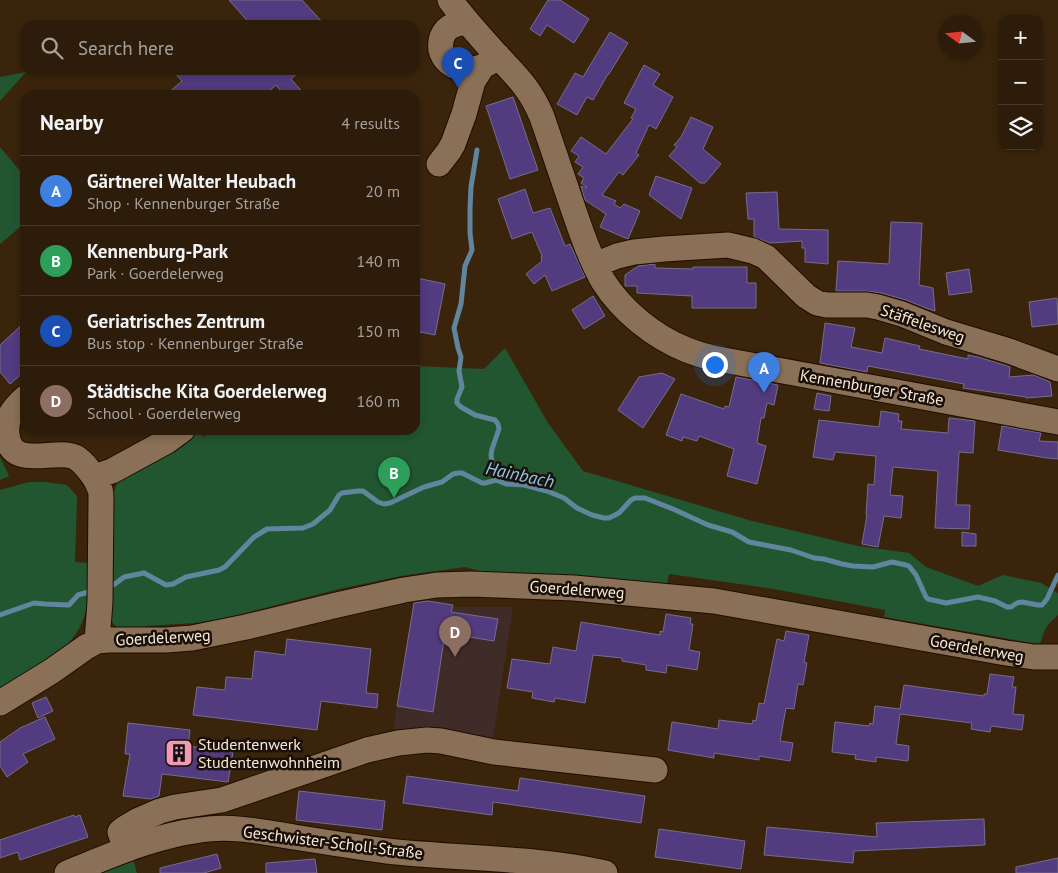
<!DOCTYPE html>
<meta charset="utf-8">
<style>
:root{--surface:#2c1c09;--page:#382917;--text:#f1f3f6;--muted:#a6a19c;--line:#483a2a;--accent:#0f766e}
body{margin:0;font-family:"PT Sans",sans-serif;background:var(--page);color:var(--text)}
.controls{position:absolute;right:15px;top:15px;display:grid;overflow:hidden;border-radius:10px;box-shadow:0 2px 8px #0003}
.controls button{width:45px;height:45px;display:grid;place-items:center;padding:0;border:0;border-bottom:1px solid var(--line);background:var(--surface);color:var(--text);font:25px sans-serif}
.compass{position:absolute;left:938px;top:15px;width:45px;height:45px;border-radius:50%;background:var(--surface);box-shadow:0 2px 8px #0003;rotate:285deg}
.you{position:absolute;left:714px;top:364px;width:18px;height:18px;margin:-12px;border:4px solid #fff;border-radius:50%;background:#1a73e8;box-shadow:0 0 0 8px #1a73e833}
.badge{display:grid;place-items:center;width:32px;height:32px;border-radius:50%;background:var(--accent);color:#fff;font-size:16px;font-weight:700}
.pin{position:absolute;translate:-50% -41px;filter:drop-shadow(0 1px 2px #0008)}
.pin::after{content:'';position:absolute;top:26px;width:18px;height:15px;background:inherit;clip-path:polygon(0 0,100% 0,50% 100%)}
.list{margin:0;padding:0;list-style:none}
h2{display:flex;justify-content:space-between;align-items:center;height:65px;margin:0;padding:0 20px;font-size:21px}
h2 small{font-size:16px;font-weight:400;color:var(--muted)}
.list li{display:grid;grid-template-columns:32px 1fr auto;gap:15px;align-items:center;box-sizing:border-box;height:70px;padding:0 20px;border-top:1px solid var(--line)}
.list b{display:block;font-size:19px;white-space:nowrap}
.list p{margin:0;font-size:16px;white-space:nowrap;color:var(--muted)}
.list em{font-size:16px;font-style:normal;color:var(--muted)}
.icon{flex:none;width:28px;height:28px;fill:none;stroke:currentColor;stroke-width:2;stroke-linecap:round;stroke-linejoin:round}
.map{position:relative;flex:none;width:1058px;height:873px;overflow:hidden}
.search{position:absolute;background:var(--surface);box-shadow:0 2px 8px #0003;left:20px;top:20px;width:400px;height:55px;display:flex;align-items:center;gap:12px;box-sizing:border-box;padding:0 18px;border-radius:15px;color:var(--muted);font-size:19px}
.panel{position:absolute;background:var(--surface);box-shadow:0 2px 8px #0003;left:20px;top:90px;width:400px;height:345px;border-radius:15px}
.map>svg:first-child{display:block}
</style>
<div class="map">
<svg width="1058" height="873" viewBox="0 0 1058 873">
<rect width="100%" height="100%" fill="#3a250c"/>
<path fill="#3f2c29" d="M414 599 453 605V607H513L492 745 392 738Z"/>
<path fill="#225631" d="M26 72 0 101V77Z
M0 147 25 177V223L0 244Z
M505 348 548 423 583 471 752 521 858 546 909 553 926 567 978 586 1003 575 1041 583 1058 593V615C1048 624 1044 628 1041 642L1038 644 884 617 885 610 768 588 669 574 666 589 504 578 465 567 401 576 339 589 234 616 215 620 194 623 146 626 143 629 117 628 110 619 113 506 114 491 118 481 173 447 195 430H198L204 437 213 430H415V366L484 369Z
M0 457 9 476 0 480Z
M29 482H45L67 485 77 496 75 562 89 563C88 599 91 622 63 649L0 690V490Z
M132 856 137 873H89Z"/>
<g fill="none" stroke-linecap="round" stroke-linejoin="round">
<path stroke="#60859d" stroke-width="5" d="M477 150 471 187 470 209V233L472 250 465 266 461 304 454 328 458 348 461 357 459 371 462 387 457 399V403L461 407 475 415 495 420 498 424 499 429 492 449 491 455 492 463 499 481
M108 587 115 584 124 577 144 573 166 585 173 584 186 577 219 570 225 567 254 537 267 529 303 528 313 524 330 510 339 495 342 493 358 491H363L378 502 384 504 390 503 424 487 442 482 453 474 458 473H462L482 483H485L496 480 506 484 524 485 547 491 564 498 577 508 592 515 604 518H609L619 513 631 500 635 498H645L673 509 708 525 732 532 749 542 791 550 814 558 824 559 842 564 853 566 873 567 892 562 906 565 909 566 916 575 926 597 928 599 946 603 978 597 995 601 1007 607H1011L1017 603 1022 602 1038 605H1042L1047 599 1058 575
M0 615 34 603 45 604 69 605 78 595 92 591"/>
</g>
<path fill="#533b7f" stroke="#756d8c" d="M229 0H302L325 25H251Z
M548 0H560L589 19 574 43 547 25 540 36 530 29Z
M610 32 628 43 609 74H608L593 100 587 97 577 115 557 104 575 73 583 77Z
M644 65 660 74 653 85 673 97 656 129 649 125 636 153 639 155 623 175 619 172 602 195 616 201 614 204 620 208 624 204 640 211 628 239 600 227 606 214 585 200 581 186 586 188 587 187 581 183 584 178 578 174 583 167 575 162 579 156 571 151 581 137 606 154 633 119 631 118 636 109 624 103Z
M172 70H301L291 79 305 95H284L276 85 265 95H166L182 81Z
M513 97 538 170 510 179 486 106Z
M691 117 713 127 703 149 721 164 705 183H700L669 156 677 147 674 145 681 137Z
M656 176 692 188 681 219 649 195Z
M525 189 533 213 550 208 565 246 570 244 585 277 552 291 545 275 534 284 526 274 542 261 541 257 542 256 532 232 512 239 498 199Z
M777 192 779 229 828 230V264L805 262V248H802V241L770 243 754 237V219H748L746 193Z
M891 222 922 223 919 285 933 288 935 311 926 308 906 300 881 293 867 291H836L838 261 889 264Z
M655 264V268L693 269V267H747V283H756V308H692V296L637 293V286H625V275L635 268H637L638 266Z
M969 269 972 292 949 295 946 273Z
M417 278 445 284 435 335 415 331V286Z
M593 296 605 316 584 329 572 310Z
M1057 298 1058 324 1032 327 1029 302Z
M25 322V371L10 384 0 372V345Z
M825 323 855 328 851 347 882 353 885 338 920 346 919 349 968 359V355L978 357 1004 365 1010 367 1009 377 1034 375 1050 382 1052 396 1026 398V397L963 388 964 384 868 366 867 372 820 363Z
M662 373 675 379 643 428 618 410 639 377Z
M736 377 778 385 774 405 767 403 764 418H761L757 443 766 446 757 484 727 476 734 449 699 436 697 441 683 437 682 441 666 435 681 394 724 409 725 406 729 407Z
M817 393 831 396 829 411 814 409Z
M881 411 899 414 898 421H902L901 429 948 433 949 418 975 421 973 453 959 452 956 505H970L969 529 935 528 938 471 893 467 890 495 903 496 901 518 884 516 878 547 862 544 867 515H866L868 484 874 485 876 456 835 452 833 460 813 457 819 420 879 427Z
M1002 426 1041 433 1039 441 1058 442V459L1047 458 998 450Z
M962 532 976 534V546H962Z
M428 601 453 605 451 612 498 619 494 641 445 633 433 712 397 706 414 603Z
M666 614 691 618 690 624H693L689 650 700 652 697 670 667 665 666 673 646 670V665L622 661V658L593 655 585 703 555 698 554 702 532 698 533 692 507 688 512 659 550 664 553 647 576 651 581 622 660 635V631L663 632Z
M786 631 809 635 804 662 807 663 803 685 798 684 794 709 786 708 780 741 793 743 790 761 759 756V760L714 753V758L668 750 672 722 718 729 719 720 752 724 753 720 756 721 759 703 764 704 777 639 784 641Z
M287 639 371 649 366 693 378 694 377 708 321 701 317 730 193 715 197 687 225 690 226 677 252 679 255 651 285 655Z
M990 674 1014 677 1012 687H1016L1013 714 1024 715 1022 730 991 726 990 732 971 729 972 723 900 714 896 744 909 746 908 761 876 757V762L855 759 856 755 832 752 835 722 869 726 870 723 873 724 875 706 900 709 904 685 984 696V694H987Z
M46 697 53 711 38 718 32 703Z
M45 717 55 739 23 754 28 762 7 777 0 766V742L20 728Z
M128 723 190 730 188 746 233 752 228 782 162 774 159 796 151 799 123 796 130 754H125Z
M407 776 518 791 520 778 645 796 641 823 493 802 492 815 403 803Z
M299 791 385 801 382 830 296 820Z
M74 815 75 817 80 815 88 837 20 860 18 852 0 858V840Z
M984 819 985 845 854 851 853 863 764 855 767 827 877 837 876 823Z
M659 829 745 841 741 869 655 857Z
M217 854 221 868 204 873H160V868Z
M1058 858V873H1016V867Z
M315 859 317 873H266V863Z"/>
<g fill="none" stroke-linecap="round" stroke-linejoin="round">
<defs>
<path id="minor" d="M450 0C463 18 478 34 493 51 514 74 530 87 542 117 553 149 564 182 575 214 583 237 591 260 603 281 622 311 654 337 687 350 695 353 704 356 713 358L1058 422
M467 23C462 23 457 23 452 26 447 28 444 32 442 37 434 61 461 75 481 67 487 65 493 60 498 56
M439 164 449 151 453 144 464 114 473 81 482 67
M595 265 617 256 634 252 664 249 728 245 753 251 766 257 806 296 817 303 827 305H867L878 307 902 314 946 332 1009 351 1058 369
M25 398C14 408 5 418 7 434 10 471 54 448 75 457 83 461 96 478 99 487 101 490 101 494 101 498L100 602 97 641
M94 477 112 471 167 441 182 430
M0 703 52 671 86 647 97 641 108 640H166L192 638 246 627 337 605 404 590 437 585 471 584 574 588 714 601 1006 653 1034 657H1058
M126 849 120 832 125 828 137 821 160 811 175 807 222 800 367 750 398 743 427 740 441 741 494 752 655 770
M67 873C110 856 153 836 200 830 231 825 263 832 294 837 325 842 356 847 387 851 460 859 534 857 605 873"/>
</defs>
<use href="#minor" stroke="#200d00" stroke-width="27"/>
<use href="#minor" stroke="#897056" stroke-width="25"/>
</g>
<defs>
<symbol id="building-square" viewBox="-11 -11 22 22"><rect x="-9" y="-9" width="18" height="18" rx="4" fill="#f19ab3" stroke="#1a1007"/><path d="M-4-6H4V6H1V3H-1V6H-4ZM-2.5-4.3h1.7v1.8h-1.7ZM.8-4.3h1.7v1.8H.8ZM-2.5-1h1.7V.8h-1.7ZM.8-1h1.7V.8H.8Z" fill="#111"/></symbol>
</defs>
<g fill-rule="evenodd">
<use href="#building-square" x="163" y="737" width="32" height="32"/>
</g>
<g text-anchor="middle" stroke-width="5" stroke-linejoin="round" paint-order="stroke">
<g font-size="16" fill="#f8e9db" stroke="#1a1007">
<text transform="translate(923 323) rotate(19)" y="6">Stäffelesweg</text>
<text transform="translate(872 387) rotate(10)" y="6">Kennenburger Straße</text>
<text transform="translate(577 589) rotate(4)" y="6">Goerdelerweg</text>
<text transform="translate(163 637) rotate(-3)" y="6">Goerdelerweg</text>
<text transform="translate(977 648) rotate(10)" y="6">Goerdelerweg</text>
<text transform="translate(333 842) rotate(7)" y="6">Geschwister-Scholl-Straße</text>
</g>
<g font-size="16" fill="#f8e9db" stroke="#1a1007" text-anchor="start">
<text x="198" y="750">Studentenwerk<tspan x="198" dy="18">Studentenwohnheim</tspan></text>
</g>
<g font-size="18" font-style="italic" fill="#8ec6f1" stroke="#1a1007">
<text transform="translate(520 475) rotate(12)" y="6">Hainbach</text>
</g>
</g>
</svg>
<div class="controls">
<button>+</button>
<button>−</button>
<button><svg class="icon" aria-label="layers" viewBox="0 0 24 24"><path d="M12 4l9 5-9 5-9-5zM3 14l9 5 9-5"/></svg></button>
</div>
<svg class="compass" viewBox="-18 -18 36 36"><path d="M0-13l5 13h-10z" fill="#e53935"/><path d="M0 13l5-13h-10z" fill="#a6a19c"/></svg>
<div class="you"></div>
<div class="pin badge" style="left:764px;top:393px;background:#3f7fe0">A</div>
<div class="pin badge" style="left:394px;top:498px;background:#2e9e5b">B</div>
<div class="pin badge" style="left:458px;top:88px;background:#1a4fb4">C</div>
<div class="pin badge" style="left:455px;top:657px;background:#8d6e63">D</div>
<div class="search"><svg class="icon" aria-label="search" viewBox="0 0 24 24"><circle cx="10" cy="10" r="6"/><path d="M15 15l6 6"/></svg>Search here</div>
<section class="panel">
<h2>Nearby<small>4 results</small></h2>
<ul class="list">
<li><span class="badge" style="background:#3f7fe0">A</span><div><b>Gärtnerei Walter Heubach</b><p>Shop · Kennenburger Straße</p></div><em>20 m</em></li>
<li><span class="badge" style="background:#2e9e5b">B</span><div><b>Kennenburg-Park</b><p>Park · Goerdelerweg</p></div><em>140 m</em></li>
<li><span class="badge" style="background:#1a4fb4">C</span><div><b>Geriatrisches Zentrum</b><p>Bus stop · Kennenburger Straße</p></div><em>150 m</em></li>
<li><span class="badge" style="background:#8d6e63">D</span><div><b>Städtische Kita Goerdelerweg</b><p>School · Goerdelerweg</p></div><em>160 m</em></li>
</ul>
</section>
</div>
